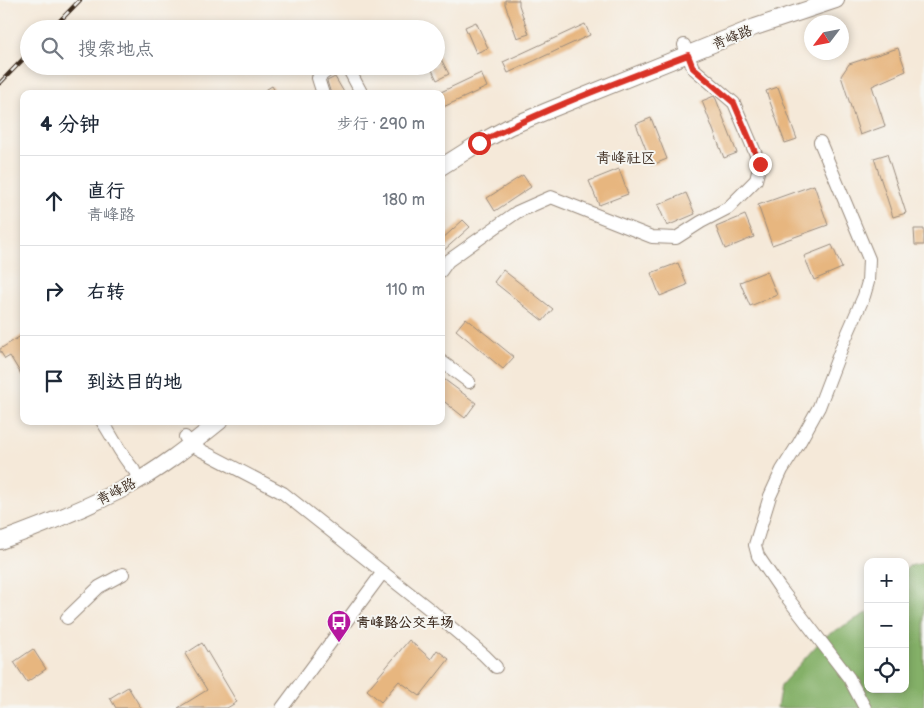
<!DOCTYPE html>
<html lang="zh">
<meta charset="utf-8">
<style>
:root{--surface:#fff;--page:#f6f6f7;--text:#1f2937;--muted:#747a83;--line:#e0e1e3}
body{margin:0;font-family:"Balsamiq Sans","LXGW WenKai TC",sans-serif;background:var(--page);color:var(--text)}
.controls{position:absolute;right:15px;bottom:15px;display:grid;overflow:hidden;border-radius:10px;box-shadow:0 2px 8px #0003}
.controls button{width:45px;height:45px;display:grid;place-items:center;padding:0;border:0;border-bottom:1px solid var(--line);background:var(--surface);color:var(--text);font:25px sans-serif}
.compass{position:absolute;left:804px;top:15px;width:45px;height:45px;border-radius:50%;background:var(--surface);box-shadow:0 2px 8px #0003;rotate:238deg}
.stop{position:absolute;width:15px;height:15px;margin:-11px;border:4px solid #d93025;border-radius:50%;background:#fff}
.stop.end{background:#d93025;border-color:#fff;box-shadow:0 1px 5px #0008}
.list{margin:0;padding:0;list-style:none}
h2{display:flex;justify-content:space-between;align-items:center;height:65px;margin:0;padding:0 20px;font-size:21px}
h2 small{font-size:16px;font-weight:400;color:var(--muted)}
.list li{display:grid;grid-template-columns:32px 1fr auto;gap:15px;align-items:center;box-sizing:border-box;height:90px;padding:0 20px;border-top:1px solid var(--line)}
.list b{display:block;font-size:19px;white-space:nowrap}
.list p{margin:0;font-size:16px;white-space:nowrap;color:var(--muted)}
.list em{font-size:16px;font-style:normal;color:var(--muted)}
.icon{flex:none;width:28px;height:28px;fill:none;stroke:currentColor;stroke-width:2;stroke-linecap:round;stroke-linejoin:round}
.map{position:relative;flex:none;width:924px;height:708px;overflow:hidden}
.search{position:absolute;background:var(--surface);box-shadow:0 2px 8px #0003;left:20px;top:20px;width:425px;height:55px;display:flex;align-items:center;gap:12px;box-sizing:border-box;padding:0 18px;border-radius:28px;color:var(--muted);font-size:19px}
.panel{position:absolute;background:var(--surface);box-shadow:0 2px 8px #0003;left:20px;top:90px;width:425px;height:335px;border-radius:10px}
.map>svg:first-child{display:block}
</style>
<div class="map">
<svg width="924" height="708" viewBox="0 0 924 708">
<rect width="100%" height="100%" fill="#f6f6f2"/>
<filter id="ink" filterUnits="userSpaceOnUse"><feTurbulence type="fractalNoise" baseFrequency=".02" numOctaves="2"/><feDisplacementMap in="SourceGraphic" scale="10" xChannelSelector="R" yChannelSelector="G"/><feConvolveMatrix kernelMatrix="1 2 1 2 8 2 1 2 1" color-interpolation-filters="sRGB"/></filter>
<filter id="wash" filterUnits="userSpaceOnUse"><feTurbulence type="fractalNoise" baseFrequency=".0096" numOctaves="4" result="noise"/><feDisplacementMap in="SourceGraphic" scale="20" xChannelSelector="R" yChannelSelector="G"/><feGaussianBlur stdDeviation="1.12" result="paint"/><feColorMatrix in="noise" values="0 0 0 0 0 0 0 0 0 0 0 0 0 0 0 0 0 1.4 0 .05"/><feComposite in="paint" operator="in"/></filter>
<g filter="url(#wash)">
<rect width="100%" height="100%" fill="#f5e9d9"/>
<path fill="#84b068" stroke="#606d43" d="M924 562V708H777L781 685 824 637 868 612V689H905V570L909 565Z"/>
<g id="blocks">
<path fill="#e7b67f" d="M505 0H519V5L529 34 517 38 505 4Z
M476 22 488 48 476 53 465 27Z
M585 24 590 35 508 73 503 62Z
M898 48 906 71 872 86 885 126 860 135 841 76 849 64Z
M436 50 449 74 437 80 430 66H436Z
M481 73 487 87 441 108V92Z
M335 77 345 94H331L327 81Z
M272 86 277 94H259Z
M778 87 797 139 785 143 766 91Z
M714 96 716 99 737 153 724 158 702 101Z
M651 118 667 159 652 165 636 124Z
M887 154 906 213 893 217 874 158Z
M619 169 628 194 599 205 589 181Z
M523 175 531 187 495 211 487 198Z
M814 185 828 225 772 245 758 205Z
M686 193 695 214 667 226 658 205Z
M745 215 754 237 725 249 716 227Z
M463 220 470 227 441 253V240Z
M914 229H924V245H915Z
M832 245 842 268 814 280 804 256Z
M678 263 687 285 660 296 651 273Z
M503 270 553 309 543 321 494 282Z
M767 271 777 295 750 306 740 282Z
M466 318 514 357 503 369 456 330Z
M24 334V379L10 356 5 359 0 351V349Z
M441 377 476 403 465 418 441 399Z
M409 640 431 659 437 650 449 659 420 696 399 681 381 702 367 690Z
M202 643 237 702 227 708H178L207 690 185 654Z
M33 649 46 669 27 682 14 662Z
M128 687 141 708H116L110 698Z"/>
</g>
</g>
<g filter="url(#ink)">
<use href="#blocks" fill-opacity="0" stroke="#988a7c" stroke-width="1"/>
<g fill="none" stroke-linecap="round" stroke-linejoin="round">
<defs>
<path id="minor" d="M347 66 362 94
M323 94 318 78 331 68 341 66
M820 142 869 259 868 282 864 296 843 344 819 407 799 443 782 470 770 496 755 545 758 556 779 587 849 678 865 708
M441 271 448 261 517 212 551 197 652 237 676 238 701 222 728 208 756 180 760 164 734 103 693 68 684 45
M441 361 469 382
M102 421C113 437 121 456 134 470
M185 437 191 445 283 493 433 612 484 655 496 667
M67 618 99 587 123 574
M282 708 383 572"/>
<path id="major" d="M441 167 479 143 509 127 547 111 755 27 836 0
M0 541C42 526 83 509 123 489 158 471 189 446 220 421"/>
</defs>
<use href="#minor" stroke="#988a7c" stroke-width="14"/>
<use href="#major" stroke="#988a7c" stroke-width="18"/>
<use href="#minor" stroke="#fff" stroke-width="12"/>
<use href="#major" stroke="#fff" stroke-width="16"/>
<defs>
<path id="rail" d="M52 29 80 0
M0 83 29 53"/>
</defs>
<use href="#rail" stroke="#3b2a1e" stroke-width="4.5"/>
<use href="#rail" stroke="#f6f6f2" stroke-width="2.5" stroke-dasharray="8" stroke-linecap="butt"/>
</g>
</g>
<g fill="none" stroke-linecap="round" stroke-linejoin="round" filter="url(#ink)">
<path stroke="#d93025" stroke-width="6" d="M479 143C546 108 618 82 688 55L693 68 734 103 760 164"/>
</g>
<defs>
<symbol id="bus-pin" viewBox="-11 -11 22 30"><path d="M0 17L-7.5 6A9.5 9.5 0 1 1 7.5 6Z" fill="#b5179e" stroke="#f6f6f2"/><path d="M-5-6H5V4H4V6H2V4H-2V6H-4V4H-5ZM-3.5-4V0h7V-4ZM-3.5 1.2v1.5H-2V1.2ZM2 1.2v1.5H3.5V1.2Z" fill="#fff"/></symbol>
</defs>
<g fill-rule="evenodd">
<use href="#bus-pin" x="325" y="608" width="28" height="38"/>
</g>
<g text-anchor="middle" stroke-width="4" stroke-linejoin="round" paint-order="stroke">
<g font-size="14" fill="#3b2a1e" stroke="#f6f6f2">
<text transform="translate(732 37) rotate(-22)" y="5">青峰路</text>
<text transform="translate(116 491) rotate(-27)" y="5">青峰路</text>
</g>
<g font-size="14" font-weight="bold" fill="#3b2a1e" stroke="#f6f6f2" text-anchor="start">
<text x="356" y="627">青峰路公交车场</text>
</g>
<g font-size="15" fill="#3b2a1e" stroke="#f6f6f2">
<text x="626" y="163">青峰社区</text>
</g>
</g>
</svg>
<div class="controls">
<button>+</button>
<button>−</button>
<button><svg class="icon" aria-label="locate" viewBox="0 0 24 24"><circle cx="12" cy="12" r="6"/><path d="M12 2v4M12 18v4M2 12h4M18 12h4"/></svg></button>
</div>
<svg class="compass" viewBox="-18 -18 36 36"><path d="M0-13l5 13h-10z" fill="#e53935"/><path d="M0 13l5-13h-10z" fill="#747a83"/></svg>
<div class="stop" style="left:479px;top:143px"></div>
<div class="stop end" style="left:760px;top:164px"></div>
<div class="search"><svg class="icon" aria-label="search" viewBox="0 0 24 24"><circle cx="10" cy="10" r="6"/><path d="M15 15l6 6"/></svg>搜索地点</div>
<section class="panel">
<h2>4 分钟<small>步行 · 290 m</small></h2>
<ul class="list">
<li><svg class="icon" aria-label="ahead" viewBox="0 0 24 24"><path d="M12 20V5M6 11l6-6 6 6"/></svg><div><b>直行</b><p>青峰路</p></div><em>180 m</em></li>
<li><svg class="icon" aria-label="right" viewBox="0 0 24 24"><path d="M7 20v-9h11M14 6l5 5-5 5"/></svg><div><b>右转</b></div><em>110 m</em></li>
<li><svg class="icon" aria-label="arrive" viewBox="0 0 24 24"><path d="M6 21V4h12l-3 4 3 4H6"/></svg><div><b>到达目的地</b></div></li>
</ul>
</section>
</div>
